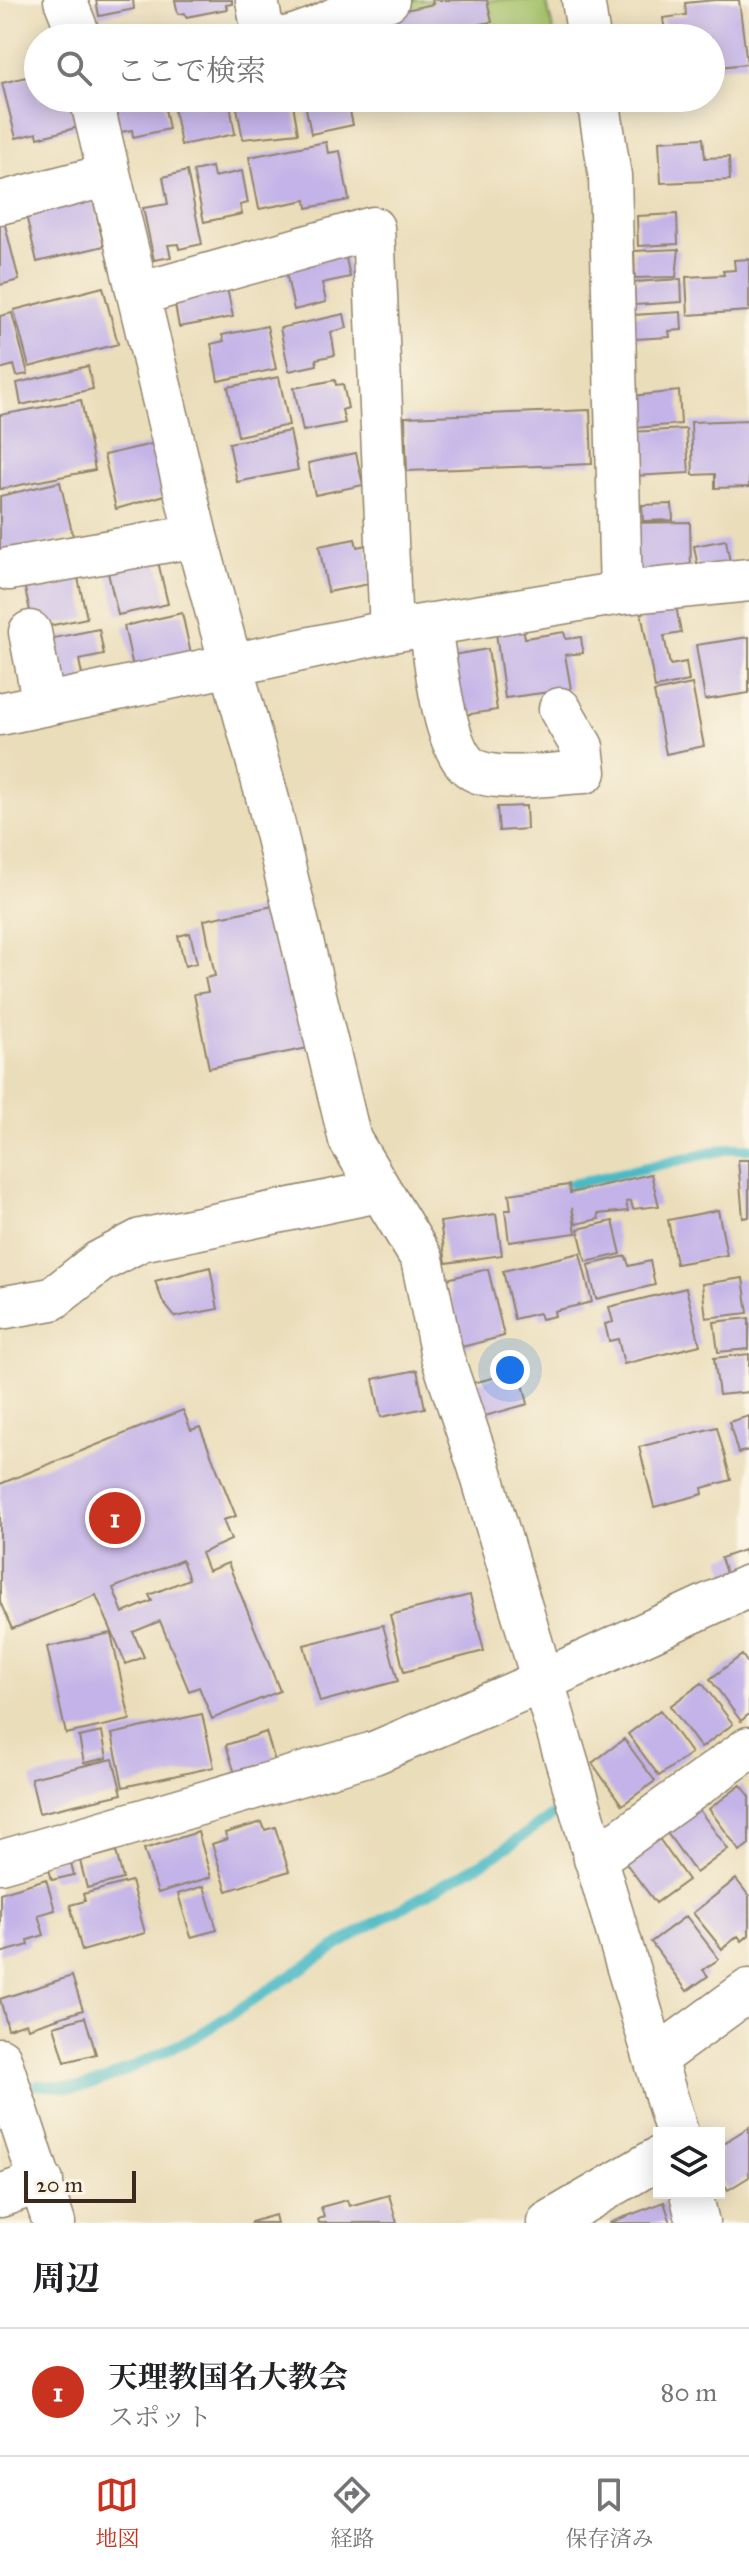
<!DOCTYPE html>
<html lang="ja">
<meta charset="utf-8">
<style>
:root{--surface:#fff;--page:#f2f2f2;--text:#202124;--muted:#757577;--line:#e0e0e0;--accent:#c8321e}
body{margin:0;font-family:"IM FELL Great Primer","Noto Serif JP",serif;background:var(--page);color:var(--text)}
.controls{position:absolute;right:24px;bottom:24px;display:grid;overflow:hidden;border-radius:0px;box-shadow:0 4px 20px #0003}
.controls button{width:72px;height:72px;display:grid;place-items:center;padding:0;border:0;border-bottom:2px solid var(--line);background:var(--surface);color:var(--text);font:40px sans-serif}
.scale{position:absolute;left:24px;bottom:20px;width:112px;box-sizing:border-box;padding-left:8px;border:4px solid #3b2a1e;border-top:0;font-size:22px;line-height:28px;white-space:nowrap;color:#3b2a1e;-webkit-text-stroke:6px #fcf5e5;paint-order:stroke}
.you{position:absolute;left:510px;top:1370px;width:28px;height:28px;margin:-20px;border:6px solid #fff;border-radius:50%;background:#1a73e8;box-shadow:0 0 0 12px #1a73e833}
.badge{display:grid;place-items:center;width:52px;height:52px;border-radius:50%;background:var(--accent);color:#fff;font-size:26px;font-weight:700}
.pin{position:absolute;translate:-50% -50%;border:4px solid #fff;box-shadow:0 2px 8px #0006}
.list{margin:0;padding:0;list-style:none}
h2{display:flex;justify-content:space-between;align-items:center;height:104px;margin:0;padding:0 32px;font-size:34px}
h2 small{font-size:26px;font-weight:400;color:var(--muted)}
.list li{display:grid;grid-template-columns:52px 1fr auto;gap:24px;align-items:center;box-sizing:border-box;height:128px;padding:0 32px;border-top:2px solid var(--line)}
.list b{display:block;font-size:30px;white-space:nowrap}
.list p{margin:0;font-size:26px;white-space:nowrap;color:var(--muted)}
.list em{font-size:26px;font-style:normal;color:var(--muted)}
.icon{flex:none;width:44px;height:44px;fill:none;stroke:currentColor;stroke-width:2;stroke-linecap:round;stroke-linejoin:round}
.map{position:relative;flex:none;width:749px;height:2223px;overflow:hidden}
.search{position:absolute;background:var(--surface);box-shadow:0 4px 20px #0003;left:24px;right:24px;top:24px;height:88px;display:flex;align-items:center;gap:20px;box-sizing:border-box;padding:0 28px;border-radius:44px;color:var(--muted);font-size:30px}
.sheet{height:232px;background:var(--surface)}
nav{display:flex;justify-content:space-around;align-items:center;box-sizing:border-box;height:112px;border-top:2px solid var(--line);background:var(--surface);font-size:22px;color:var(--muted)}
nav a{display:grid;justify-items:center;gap:4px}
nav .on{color:var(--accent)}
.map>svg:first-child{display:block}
</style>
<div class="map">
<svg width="749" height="2223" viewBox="0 0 749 2223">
<rect width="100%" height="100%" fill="#fcf5e5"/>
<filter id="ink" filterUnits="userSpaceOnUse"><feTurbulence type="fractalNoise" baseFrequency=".0125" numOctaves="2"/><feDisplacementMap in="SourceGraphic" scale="16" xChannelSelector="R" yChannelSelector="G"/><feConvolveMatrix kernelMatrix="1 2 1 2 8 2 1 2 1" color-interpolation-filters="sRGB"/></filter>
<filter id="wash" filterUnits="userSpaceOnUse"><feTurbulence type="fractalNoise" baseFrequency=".006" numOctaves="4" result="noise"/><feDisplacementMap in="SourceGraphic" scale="32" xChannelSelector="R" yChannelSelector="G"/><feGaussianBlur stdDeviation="1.8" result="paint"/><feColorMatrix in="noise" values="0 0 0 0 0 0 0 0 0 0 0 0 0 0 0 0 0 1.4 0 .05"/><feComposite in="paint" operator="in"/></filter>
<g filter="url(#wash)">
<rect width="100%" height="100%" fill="#eaddba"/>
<path fill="#a3c168" stroke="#6f7643" stroke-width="2" d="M407 0H546L555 38H374L372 8Z"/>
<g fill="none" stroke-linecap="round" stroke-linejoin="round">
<path stroke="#4cbac5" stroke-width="11" d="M569 1185 732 1148 749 1149
M37 2085 79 2088 107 2079 197 2036 357 1933 494 1856 564 1807"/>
</g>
<g id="blocks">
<path fill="#c3b3e8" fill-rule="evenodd" d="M96 0H133L134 9 99 16Z
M175 0H232V4L226 5 227 9 186 17 185 13 178 14Z
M432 0H487L492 22 480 24 483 38H378L374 17 433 4Z
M715 0H739L747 64 719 67 717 54 711 55V38H666L663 18 686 15 685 3Z
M38 74V98H72L79 127 38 138 37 133 16 138 2 83Z
M122 98H163L169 129 133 137 132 130 116 133 111 108 123 105Z
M208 98H229L235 134 181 145 173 104Z
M235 98H292L298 133 243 139Z
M304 98H347L353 125 311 134Z
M703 138 705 158 729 157 730 180 661 183 659 141Z
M326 142 328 153 340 151 349 200 307 208 306 200 259 209 249 157Z
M212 167 214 177 242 171 248 203 240 205 242 214 204 222 193 171Z
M187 171 202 244 179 249 178 244 168 245 171 257 154 260 143 208 168 204 163 177Z
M93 199 104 246 37 262 26 215Z
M677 214 678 244 638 246 637 216Z
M4 221 19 280 0 285V222Z
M344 249 350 277 322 283 326 302 294 310 284 262Z
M679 249 676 277 635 278 634 251Z
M749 259V311L688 315 686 277 724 275 723 271 735 270 734 260Z
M225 278 233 317 179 327 172 288Z
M681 279 682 302 635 305 634 282Z
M103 287 118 344 29 367 14 310Z
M681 312 682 330 669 331 670 337 635 339 633 315Z
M12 313 28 374 17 376 14 365 0 369V316Z
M344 314 347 328 331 332 335 355 316 359 317 365 289 371 280 328Z
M267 326 276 369 218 381 211 344 224 341 222 335Z
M88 366 93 389 21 405 17 383Z
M279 377 289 425 238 436 228 387Z
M335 380 336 385 343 384 348 408 342 410 345 423 303 431 294 388Z
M679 391 681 424 634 428 632 396Z
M81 400 95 470 0 489V415Z
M590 410 592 464 407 471 405 417Z
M749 420V487L715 488V474L693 475 691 422Z
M686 429 689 473 633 476 630 432Z
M290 431 298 470 237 482 229 443Z
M161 442 172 493 116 509 104 455Z
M356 453 363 485 315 495 308 463Z
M60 482 73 536 0 553V496Z
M672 504 673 520 643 521 642 505Z
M690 522 691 575 630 570V523Z
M355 539 357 547 366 545 374 583 328 592 319 546Z
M726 540 731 568 699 573 694 546Z
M155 549 168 604 118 615 105 560Z
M22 575 78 578 87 618 34 629Z
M676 606 681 633 664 636 670 665 686 662 689 681 655 688 641 612Z
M182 613 191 654 133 667 124 626Z
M522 622 525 638 564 632 566 639 581 637 583 653 565 655 571 689 505 698 495 626Z
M99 629 104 655 79 660 86 694 55 700 44 640Z
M749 637V693L705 700 696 645Z
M488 649 497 710 451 717 441 657Z
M692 684 704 746 666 754 654 692Z
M526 806 527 829 499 831 497 807Z
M278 905 308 1048 209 1068 194 994 208 992 205 978 215 976 204 920Z
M190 933 197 963 185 966 178 936Z
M738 1160H749V1217L743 1218Z
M651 1174 659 1206 633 1209 631 1201 626 1202 628 1211 598 1214 599 1219 576 1224 572 1208 576 1233 509 1242 505 1210H511L509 1194 569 1185 570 1193Z
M718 1210 727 1255 676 1264 668 1220Z
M496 1214 502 1255 446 1263 440 1222Z
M613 1221 621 1254 586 1262 578 1229Z
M580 1253 592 1302 554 1311 555 1316 541 1319 539 1313 514 1319 503 1271Z
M626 1256 629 1266 650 1261 655 1285 596 1299 588 1265Z
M210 1267 218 1309 175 1317 163 1302 155 1281Z
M488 1269 504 1336 462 1347 447 1279Z
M743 1278 748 1313 706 1318 702 1284Z
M686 1288 700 1345 624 1364 618 1339 609 1341 605 1324 613 1322 609 1307Z
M749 1318V1349L718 1352 714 1322Z
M749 1354V1392L719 1395 714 1358Z
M417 1370 425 1408 381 1417 373 1379Z
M520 1371 528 1404 474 1419 465 1385Z
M183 1410 191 1430 200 1427 236 1516 223 1520 231 1540 201 1553 208 1571 228 1563 280 1691 212 1719 199 1687 189 1691 160 1621 133 1632 144 1657 126 1664 96 1595 12 1629 0 1602V1484ZM182 1560 189 1579 149 1595 152 1601 123 1613 113 1588Z
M749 1416V1450L738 1453 729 1422Z
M717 1427 731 1480 702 1488 703 1494 654 1507 639 1447Z
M744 1550 749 1569 727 1576 721 1558Z
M470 1595 484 1651 404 1672 390 1615Z
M383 1625 398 1681 320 1702 304 1645Z
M111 1633 130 1720 66 1734 47 1647Z
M742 1655 749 1665V1714L741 1721 710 1679Z
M702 1683 733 1724 701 1748 670 1706Z
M660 1710 691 1753 659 1776 628 1734Z
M202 1714 214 1767 123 1787 112 1734Z
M102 1732 107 1758 84 1763 79 1737Z
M266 1732 277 1768 237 1780 226 1745Z
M624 1739 655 1781 622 1805 592 1763Z
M113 1759 122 1794 39 1813 31 1778Z
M741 1785 749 1795V1844L740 1851 709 1809Z
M697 1807 728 1849 696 1873 665 1830Z
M262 1822 265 1830 275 1827 289 1871 227 1891 212 1844 227 1839 225 1833Z
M198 1832 211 1877 158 1893 144 1849Z
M658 1837 688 1880 656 1903 625 1862Z
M116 1851 123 1879 87 1888 80 1861Z
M69 1856 74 1875 52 1880 47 1862Z
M46 1879 55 1910 38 1915 44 1935 28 1940 29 1945 0 1953V1893Z
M736 1879 749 1896V1935L742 1941 738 1936 722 1949 693 1913Z
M131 1881 145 1933 82 1951 70 1905 85 1901 83 1894Z
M204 1886 217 1930 191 1937 178 1894Z
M686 1916 719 1959 703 1970 708 1976 687 1991 651 1942Z
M72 1976 83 2010 28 2028 26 2023 8 2029 0 1999Z
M85 2017 96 2054 65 2062 54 2026Z
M749 2127V2177L728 2190 719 2176V2146Z
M389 2195 397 2223H319L318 2219 324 2217 321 2207 347 2200 349 2206Z
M664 2202 671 2223H609Z
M275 2215 277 2223H251V2222Z"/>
</g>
</g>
<g filter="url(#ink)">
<use href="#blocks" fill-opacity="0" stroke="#92846c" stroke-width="2"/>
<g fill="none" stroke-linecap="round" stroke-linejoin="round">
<defs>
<path id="minor" d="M65 0 80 38
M257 0 264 38
M583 0 589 38
M285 38C324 30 346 7 388 0
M91 98 196 536 268 800 350 1140 422 1259 442 1356 479 1466 677 2133
M598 98 610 176 621 593
M0 203 109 175
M139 294 373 228 391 631
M9 569 196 536
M430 626C436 660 443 754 474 770 498 783 557 773 585 772L582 747 560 709
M30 632 44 705
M0 714 391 631 621 593 749 580
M0 1308 52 1299 99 1262 141 1240 379 1191
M595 1859 749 1748
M0 1862 374 1753 540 1682 749 1586
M656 2058 749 1990
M0 2059 54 2223
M691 2193 698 2223
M0 2196 42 2181
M548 2223 659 2158"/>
</defs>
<use href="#minor" stroke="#92846c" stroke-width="45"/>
<use href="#minor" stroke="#fff" stroke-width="42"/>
</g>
</g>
</svg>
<div class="controls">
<button><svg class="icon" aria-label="layers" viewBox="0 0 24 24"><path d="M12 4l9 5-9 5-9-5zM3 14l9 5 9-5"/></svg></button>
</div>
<div class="scale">20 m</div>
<div class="you"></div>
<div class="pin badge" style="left:115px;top:1518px">1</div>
<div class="search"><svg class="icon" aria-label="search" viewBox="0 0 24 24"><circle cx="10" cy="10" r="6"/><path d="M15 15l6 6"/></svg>ここで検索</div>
</div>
<section class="sheet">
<h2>周辺<small></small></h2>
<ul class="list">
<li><span class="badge">1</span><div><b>天理教国名大教会</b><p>スポット</p></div><em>80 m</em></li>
</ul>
</section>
<nav>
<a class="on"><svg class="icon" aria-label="map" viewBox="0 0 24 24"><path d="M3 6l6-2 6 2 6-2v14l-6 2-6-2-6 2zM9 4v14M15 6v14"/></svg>地図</a>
<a><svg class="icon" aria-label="directions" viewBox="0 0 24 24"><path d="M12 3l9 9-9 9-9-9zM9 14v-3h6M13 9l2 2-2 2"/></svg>経路</a>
<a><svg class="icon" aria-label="saved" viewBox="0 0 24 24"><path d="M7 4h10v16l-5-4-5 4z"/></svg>保存済み</a>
</nav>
